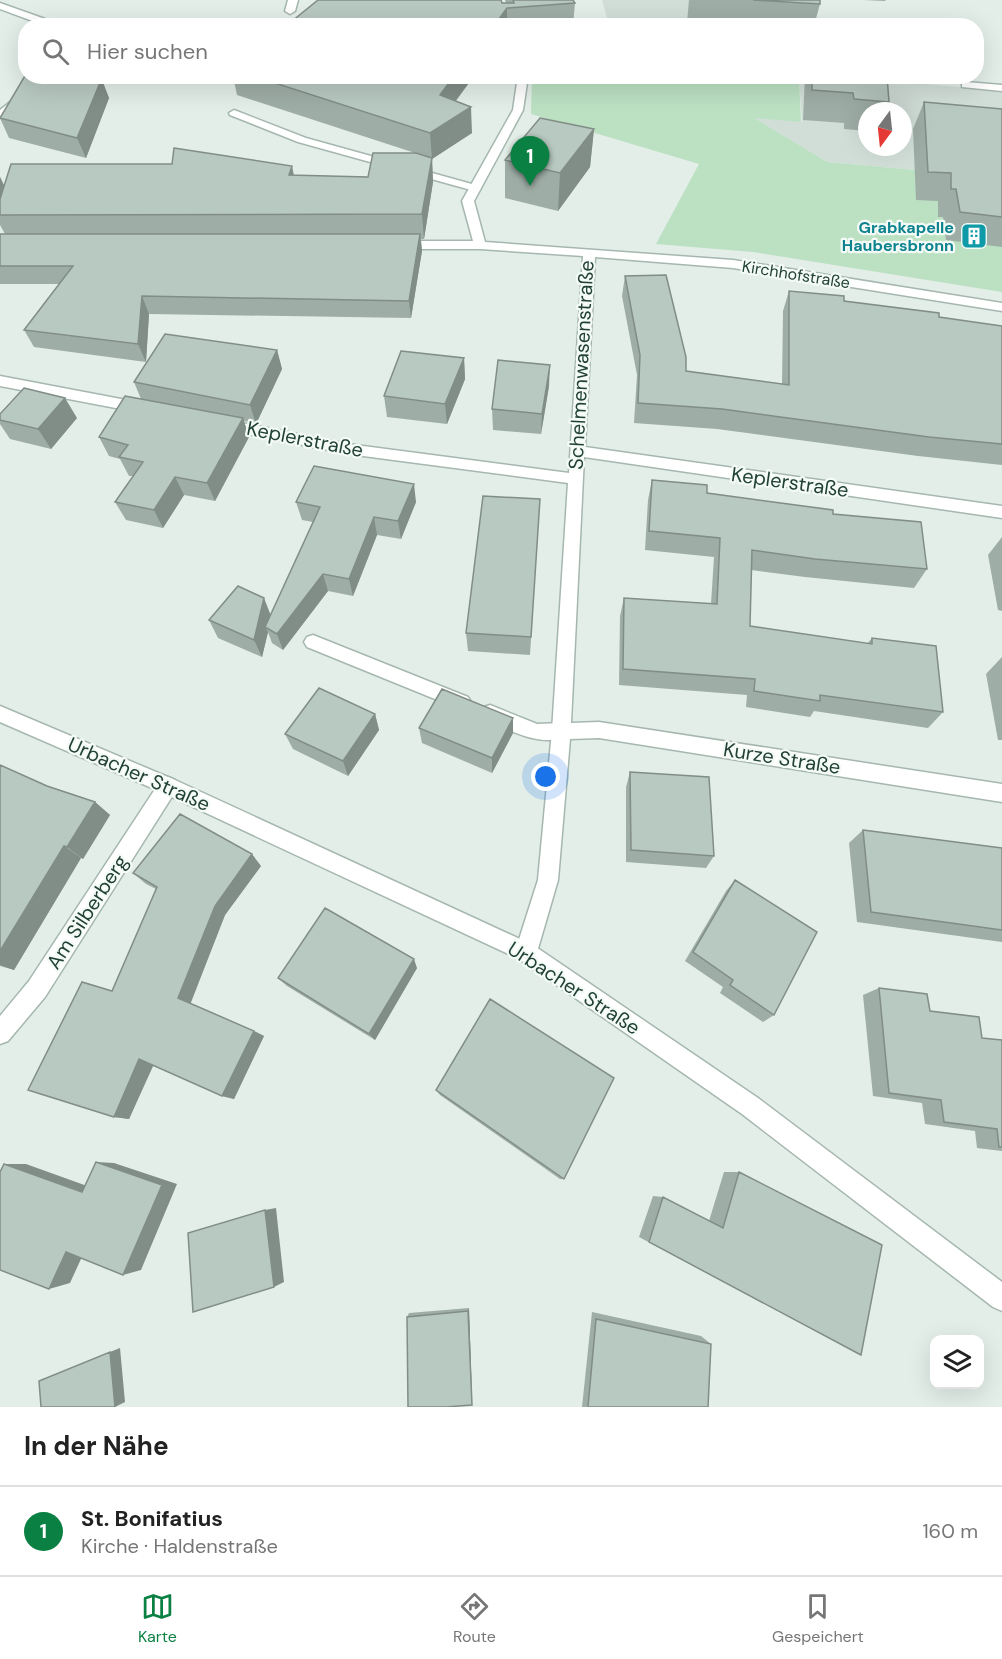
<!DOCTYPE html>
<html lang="de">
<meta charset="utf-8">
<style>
:root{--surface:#fff;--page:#f2f2f2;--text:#222;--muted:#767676;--line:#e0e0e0;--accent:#0b8043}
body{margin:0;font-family:"DM Sans",sans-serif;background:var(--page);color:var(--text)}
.controls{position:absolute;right:18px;bottom:18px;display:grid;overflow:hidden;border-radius:12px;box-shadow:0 6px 24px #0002}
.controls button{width:54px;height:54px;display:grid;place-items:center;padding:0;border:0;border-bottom:2px solid var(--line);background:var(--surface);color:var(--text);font:30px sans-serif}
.compass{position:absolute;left:858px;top:102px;width:54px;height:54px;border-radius:50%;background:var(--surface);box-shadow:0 6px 24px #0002;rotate:195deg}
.you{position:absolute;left:546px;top:777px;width:21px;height:21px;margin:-15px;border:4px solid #fff;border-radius:50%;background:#1a73e8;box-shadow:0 0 0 9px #1a73e833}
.badge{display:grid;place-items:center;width:39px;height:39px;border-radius:50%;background:var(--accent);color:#fff;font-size:20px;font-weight:700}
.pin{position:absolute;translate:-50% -50px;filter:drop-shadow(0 2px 3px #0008)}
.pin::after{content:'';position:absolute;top:32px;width:21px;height:18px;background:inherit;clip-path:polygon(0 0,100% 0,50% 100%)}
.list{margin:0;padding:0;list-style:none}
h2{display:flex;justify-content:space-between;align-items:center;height:78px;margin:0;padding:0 24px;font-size:26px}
h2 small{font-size:20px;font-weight:400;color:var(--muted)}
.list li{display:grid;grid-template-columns:39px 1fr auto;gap:18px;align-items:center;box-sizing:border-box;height:90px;padding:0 24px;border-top:2px solid var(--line)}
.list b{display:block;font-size:22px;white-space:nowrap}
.list p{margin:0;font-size:20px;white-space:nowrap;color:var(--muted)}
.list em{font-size:20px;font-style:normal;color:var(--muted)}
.icon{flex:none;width:33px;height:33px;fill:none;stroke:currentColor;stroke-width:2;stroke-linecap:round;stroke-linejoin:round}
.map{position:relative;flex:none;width:1002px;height:1407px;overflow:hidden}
.search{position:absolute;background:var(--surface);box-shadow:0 6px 24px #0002;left:18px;right:18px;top:18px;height:66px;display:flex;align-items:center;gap:15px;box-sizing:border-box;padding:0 21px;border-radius:24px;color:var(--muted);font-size:22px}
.sheet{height:168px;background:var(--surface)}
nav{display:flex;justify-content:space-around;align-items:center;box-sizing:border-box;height:84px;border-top:2px solid var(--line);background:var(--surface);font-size:16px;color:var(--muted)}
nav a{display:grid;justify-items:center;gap:3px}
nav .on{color:var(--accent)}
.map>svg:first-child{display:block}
</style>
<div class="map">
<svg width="1002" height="1407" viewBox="0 0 1002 1407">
<rect width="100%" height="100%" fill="#e3eee8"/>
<path fill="#d1ded7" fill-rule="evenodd" d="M602 0H810L812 25H609Z
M799 77H850L1002 91V178L827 162 752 117 802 122ZM867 111H903V147H867Z"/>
<path fill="#bbe0c2" d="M532 77H799L801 122 754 118 827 162 1002 178V292L753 252 656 244 699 164 531 114Z"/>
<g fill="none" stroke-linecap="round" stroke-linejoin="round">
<defs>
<path id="service" d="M966 82 1002 85V91L962 87V83Z
M234 110 306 138 479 186 481 188 475 191 471 190 298 142 230 115 229 113Z
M313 635 468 697 471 702 468 707 462 710 307 647 304 642 307 637Z
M490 705 537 724 561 723 567 725 570 731 567 737C538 747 510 730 484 719L481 713 484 707Z"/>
<path id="minor" d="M288 0H298L295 11 290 14 285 11Z
M0 3 45 19 49 26H40L38 23 0 9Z
M31 76H42L22 103 0 118V110L14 99Z
M518 76H528L523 110 474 201 485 242 733 260 1002 303V311L733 268 595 257 585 447 1002 506V518L584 457 571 723 599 722 1002 784V802L599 738 570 739 558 880 537 952 533 959 526 963 519 959 515 952 538 880 552 731 568 483 348 454 222 429 215 424 222 419 348 444 569 473 583 256 480 249H399L393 245 399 241H473L462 201 513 110Z
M0 376 142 403 149 408 142 413 0 386Z
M168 777 175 780 178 786 175 792 45 997 8 1041 0 1044V1016L29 981 161 780Z"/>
<path id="tertiary" d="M0 706 175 780 533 945 758 1098 1002 1282V1311L993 1307 742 1114 519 959 161 792 0 722Z"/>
</defs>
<use href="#service" stroke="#a5b7af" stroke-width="3"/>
<use href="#minor" stroke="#a5b7af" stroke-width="3"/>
<use href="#tertiary" stroke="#a5b7af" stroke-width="3"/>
<use href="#service" fill="#fff" fill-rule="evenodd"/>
<use href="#minor" fill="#fff" fill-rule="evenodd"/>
<use href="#tertiary" fill="#fff" fill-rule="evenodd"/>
</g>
<path fill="#9eada6" d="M505 0H573L575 3 573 26H286L506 3Z
M689 0H820V4L814 26H728L687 23Z
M863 0H886L885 1Z
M26 76H105L102 80 109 98 86 158 9 138 0 118Z
M233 76H474L456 101 472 133 432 159 433 182 424 239H421L422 251 411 318 149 314 146 362 34 347 24 330 59 284H0V234H5L0 225V177L4 186 294 175 368 177 415 153 237 95Z
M805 76H887L889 102 886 111H867V131L844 129V123L803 120Z
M924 102 1002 109V247L946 240 943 217H938V201L916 200 913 129Z
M594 129 590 167 558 211 505 198V160Z
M625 276 686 371 782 384 783 311 789 291 939 317 1002 326V465L918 456 717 429 634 423 637 375 622 296Z
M277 350 282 369 256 424 244 421 249 437 215 501 184 495 163 528 126 520 115 502 133 476H129L120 459 109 456 99 437 141 399 134 382Z
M464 358 465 379 447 424 387 417 384 396Z
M549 386 541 434 493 430 492 409Z
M0 414 77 418 51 449 10 439 0 424Z
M652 480 707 493 833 514 927 569 914 588 805 577 751 570 750 626 867 644 872 638 943 712 928 728 814 711 810 717 746 707 747 695 619 685 620 616 624 598 711 604 714 557 645 550 648 500Z
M540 499 530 655 468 651 466 633Z
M296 502H416L401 539 377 535 353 596 328 591 283 650 272 643 268 632 262 657 218 638 209 620 271 615 313 522 302 520Z
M1002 537V611L998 610 988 555Z
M1002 657V740H998L986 674Z
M375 714 379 730 348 776 293 749 285 734Z
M419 728 513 733 492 773 422 743Z
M0 765 47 786 95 802 110 815 83 859 81 858 14 970 0 966Z
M630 772 714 856 706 868 626 862V787Z
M863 830 1002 848V942L857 922 849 843Z
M261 866 225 915 190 1003 254 1031 264 1036 234 1099 222 1096 153 1065 129 1119 114 1117 156 889 146 884 133 873Z
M735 880 774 1015 763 1022 720 993 723 987 685 961 726 891Z
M417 968 375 1040 287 986 278 978Z
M879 988 930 1011 982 1038 1002 1040V1151L977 1148 975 1131 925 1124 922 1103 873 1096 863 995Z
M436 1090 564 1179H560L440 1095Z
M724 1172H739L861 1355 639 1237 653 1196 663 1197 709 1221Z
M469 1308 472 1399V1405L407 1317 409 1313Z
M592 1312 701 1336 711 1344 708 1407H582Z"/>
<path fill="#818d87" d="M507 8V26H494Z
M86 76H105L102 80 109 98 86 158 77 138 84 79Z
M454 76H474L441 120 440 95Z
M471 107 472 133 432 159 430 133Z
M594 129 590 167 558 211 560 173Z
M432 158 433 182 424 239 422 214Z
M292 166 297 190 289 175Z
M0 177 6 189 0 198Z
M420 234 422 251 411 318 409 301Z
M142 296 149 314 146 362 138 344Z
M277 350 282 369 256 424 250 405Z
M464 358 465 379 447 424 445 404Z
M550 365 549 386 541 434 542 414Z
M65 398 77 418 51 449 38 429Z
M243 418 249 437 215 501 207 483Z
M175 477 184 495 163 528 154 510Z
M414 484 416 502 401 539 398 521Z
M374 517 377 535 353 596 349 579Z
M323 574 328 591 283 650 277 634Z
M264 598 271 616 265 627 268 632 262 657 254 640Z
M375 714 379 730 348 776 343 761Z
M513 718V733L492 773V758Z
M95 802 110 815 83 859 67 847Z
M64 846 81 858 14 970 0 965V951Z
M252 854 261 866 225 915 190 1005 178 998 215 906Z
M414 959 417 968 375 1040 369 1034Z
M254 1031 264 1036 234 1099 222 1096Z
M139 1059 154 1064 129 1119 114 1117Z
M96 1162 114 1163 177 1184 141 1270 123 1275Z
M4 1164H26L101 1191 82 1192Z
M276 1208 284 1282 274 1287 265 1210Z
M86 1248 70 1283 49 1289 66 1252Z
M469 1308 472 1399V1405L468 1311Z
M120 1348 125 1402 115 1407 110 1352Z"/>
<path fill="#b8c9c1" stroke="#818d87" stroke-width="1.5" d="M318 0H501L502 3H514L513 0H573L575 3 507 8 494 26H286Z
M753 0H820V4Z
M26 74V76H86L84 79 102 78 77 138 0 118Z
M253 76H454L440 95 471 107 430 133Z
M812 76H887L889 102 854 99 853 93 812 90Z
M924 102 1002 109V217L960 212 956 189H951V173L928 172Z
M540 118 594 129 560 173 505 160Z
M174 148 292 166 289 175 368 177 373 153H416L432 158 422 214 0 215V199L11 164H172Z
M0 234H420L409 301 142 296 138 344 24 330 73 266H0Z
M666 275 686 357V371L789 385V291L844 296V301L939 313V317L1002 326V444L929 437 722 409 638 403 640 355 625 276Z
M165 334 277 350 250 405 134 382Z
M401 351 464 358 445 404 384 396Z
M498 360 550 365 542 414 492 409Z
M24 388 65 398 38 429 0 420V414Z
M125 396 243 418 207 483 175 477 154 510 115 502 143 462 119 457 128 445 99 437Z
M314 466 414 484 398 521 374 517 349 579 323 574 277 634 265 627 320 507 296 502Z
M652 480 707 485V493L833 510V514L921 522 927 569 815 559 752 550 750 626 872 644V638L936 646 943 712 820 695V701L754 691 755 679 623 669 624 598 717 604 720 538 649 531Z
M483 496 540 499 531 637 466 633Z
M238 586 264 598 254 640 209 620Z
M319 688 375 714 343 761 285 734Z
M442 689 513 718 492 758 419 728Z
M0 765 47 786 95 802 67 847 64 846 0 951Z
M630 772 709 777 714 856 631 850Z
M180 814 252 854 215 906 178 998 254 1031 222 1096 139 1059 114 1117 28 1090 82 982 112 991 157 887 133 873Z
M863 830 1002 848V930L871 912Z
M735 880 817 932 774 1015 730 985 733 980 693 952Z
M325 908 414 959 369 1034 278 978Z
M879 988 927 994 930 1011 979 1017 982 1038 1002 1040V1147H999L997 1129 944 1122 941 1100 889 1093Z
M490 999 614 1078 564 1179 436 1090Z
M96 1162 162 1185 123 1275 66 1252 49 1289 0 1270V1172L4 1164 82 1192Z
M739 1172 882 1245 861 1355 649 1242 663 1197 723 1228Z
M265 1210 274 1287 193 1312 188 1233Z
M468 1311 472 1405 446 1407H408L407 1317Z
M596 1319 711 1344 708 1407H588Z
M110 1352 115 1407H41L39 1381Z"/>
<defs>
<symbol id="building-square" viewBox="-11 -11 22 22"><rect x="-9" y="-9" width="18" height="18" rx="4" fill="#0f9aa8" stroke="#f4faf6"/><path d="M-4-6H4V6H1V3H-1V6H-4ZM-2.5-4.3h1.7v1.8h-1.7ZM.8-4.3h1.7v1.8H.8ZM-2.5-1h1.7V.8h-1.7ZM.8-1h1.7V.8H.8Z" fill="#fff"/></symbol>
</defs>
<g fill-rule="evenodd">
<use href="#building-square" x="959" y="221" width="30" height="30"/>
</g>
<g text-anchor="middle" stroke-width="4.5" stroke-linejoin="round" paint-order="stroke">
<g font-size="16" font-weight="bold" fill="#0d838f" stroke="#f4faf6" text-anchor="end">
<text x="954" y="233">Grabkapelle<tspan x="954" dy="18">Haubersbronn</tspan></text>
</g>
<g font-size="16" fill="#214136" stroke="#f4faf6">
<text transform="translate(796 274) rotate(9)" y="6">Kirchhofstraße</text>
</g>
<g font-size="20" fill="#214136" stroke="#f4faf6">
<text transform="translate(581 365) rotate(-87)" y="7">Schelmenwasenstraße</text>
<text transform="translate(305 439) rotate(11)" y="7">Keplerstraße</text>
<text transform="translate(790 482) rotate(8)" y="7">Keplerstraße</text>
<text transform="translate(782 758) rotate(9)" y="7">Kurze Straße</text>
<text transform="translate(139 774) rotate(24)" y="7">Urbacher Straße</text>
<text transform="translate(87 912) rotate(-57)" y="7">Am Silberberg</text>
<text transform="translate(574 988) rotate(33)" y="7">Urbacher Straße</text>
</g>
</g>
</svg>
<div class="controls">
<button><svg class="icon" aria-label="layers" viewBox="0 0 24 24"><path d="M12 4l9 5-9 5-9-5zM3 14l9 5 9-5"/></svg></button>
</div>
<svg class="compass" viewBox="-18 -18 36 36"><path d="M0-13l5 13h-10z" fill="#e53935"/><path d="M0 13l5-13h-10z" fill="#767676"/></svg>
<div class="you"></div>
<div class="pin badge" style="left:530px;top:186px">1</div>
<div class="search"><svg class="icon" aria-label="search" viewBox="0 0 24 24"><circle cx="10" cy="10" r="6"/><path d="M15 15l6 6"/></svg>Hier suchen</div>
</div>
<section class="sheet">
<h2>In der Nähe<small></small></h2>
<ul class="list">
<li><span class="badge">1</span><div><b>St. Bonifatius</b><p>Kirche · Haldenstraße</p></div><em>160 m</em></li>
</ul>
</section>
<nav>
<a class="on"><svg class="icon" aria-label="map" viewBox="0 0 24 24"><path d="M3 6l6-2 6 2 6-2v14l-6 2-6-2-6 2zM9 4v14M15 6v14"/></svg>Karte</a>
<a><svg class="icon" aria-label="directions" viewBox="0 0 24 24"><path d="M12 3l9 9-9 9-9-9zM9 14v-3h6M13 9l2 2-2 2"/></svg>Route</a>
<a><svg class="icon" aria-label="saved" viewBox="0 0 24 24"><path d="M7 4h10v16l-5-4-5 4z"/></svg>Gespeichert</a>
</nav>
